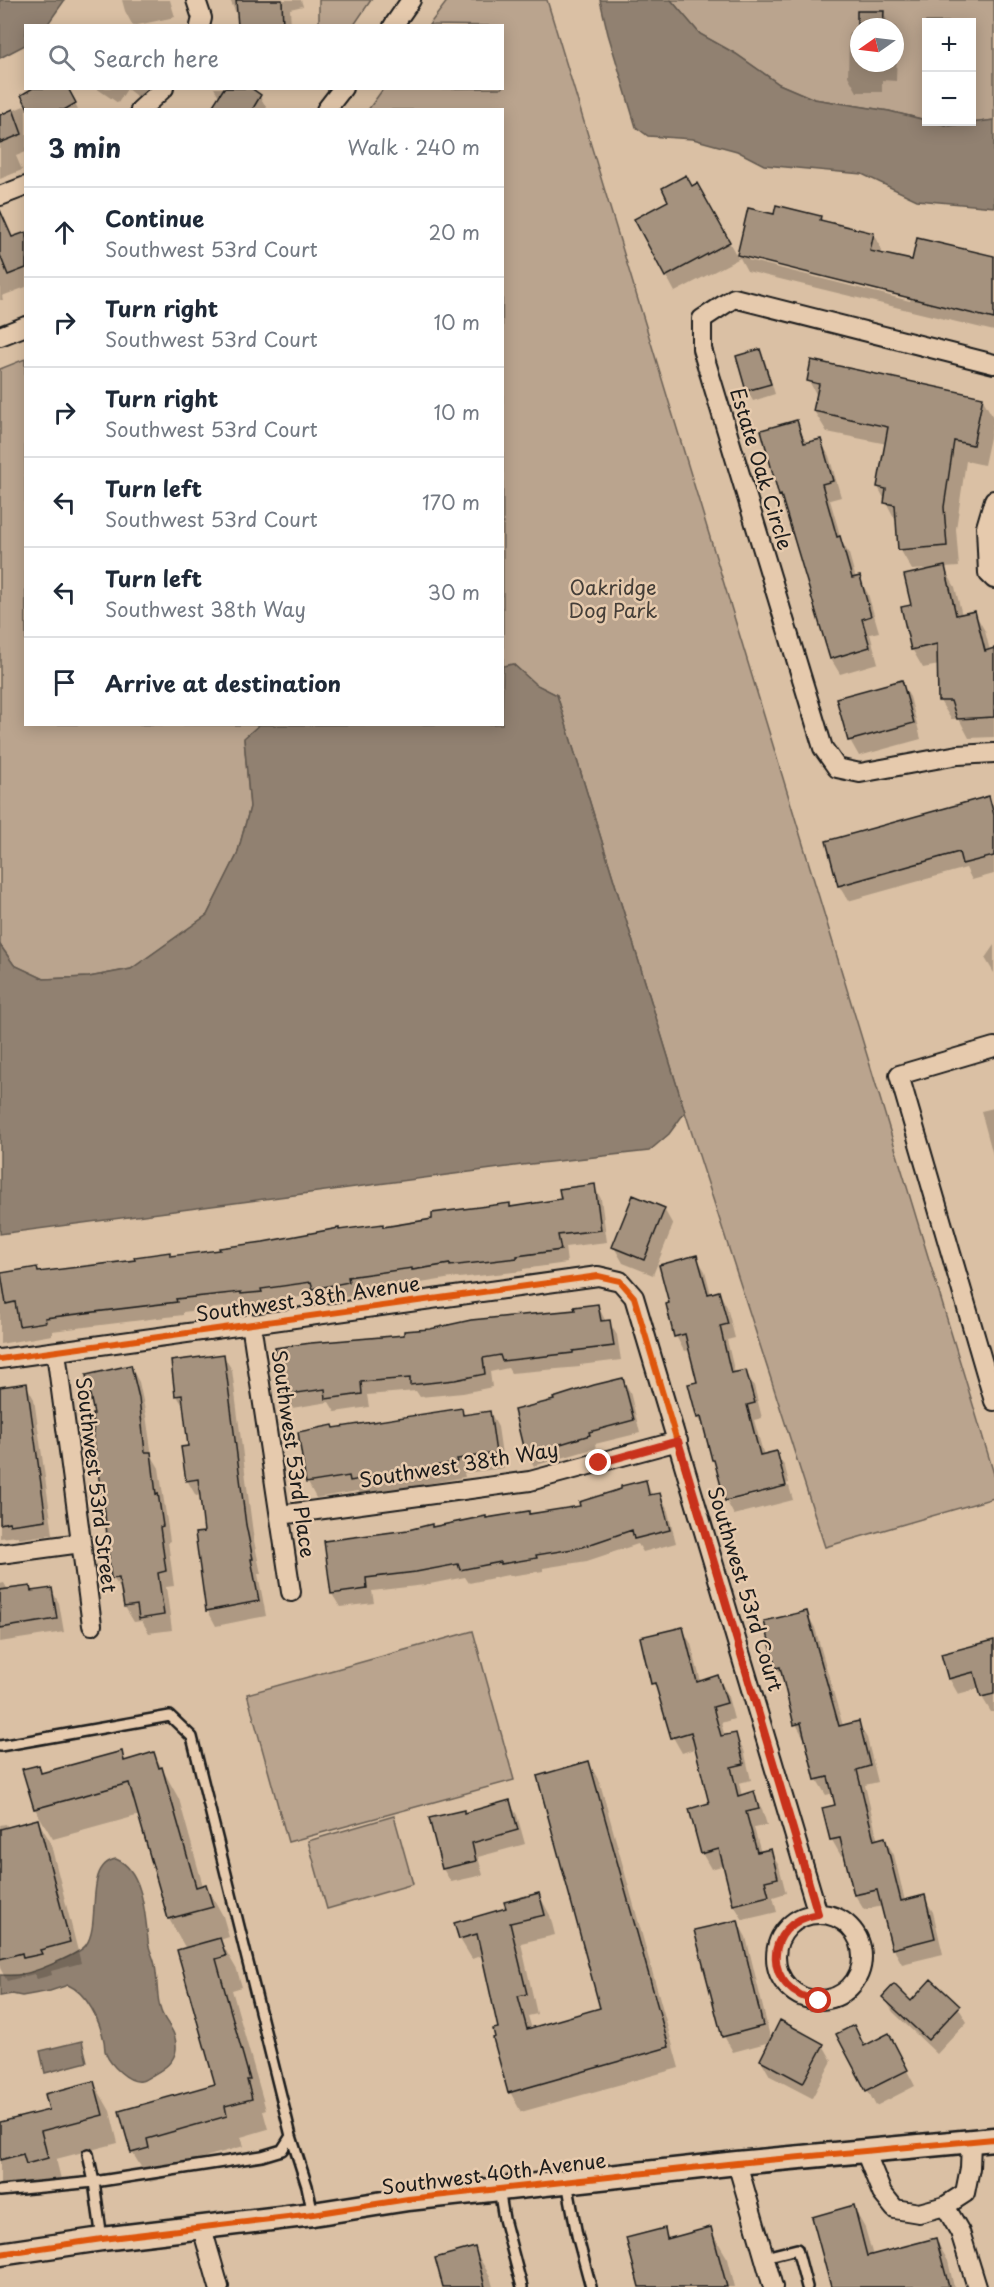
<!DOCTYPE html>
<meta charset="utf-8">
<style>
:root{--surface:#fff;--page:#f2f2f3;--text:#1f2937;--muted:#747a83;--line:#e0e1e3}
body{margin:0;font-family:"Playpen Sans",sans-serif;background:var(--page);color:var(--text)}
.controls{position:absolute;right:18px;top:18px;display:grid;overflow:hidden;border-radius:0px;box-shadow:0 3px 15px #0003}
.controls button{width:54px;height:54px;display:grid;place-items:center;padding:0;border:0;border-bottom:2px solid var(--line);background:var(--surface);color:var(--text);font:30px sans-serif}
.compass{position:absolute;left:850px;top:18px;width:54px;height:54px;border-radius:50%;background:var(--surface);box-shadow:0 3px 15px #0003;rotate:256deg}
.stop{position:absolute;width:18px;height:18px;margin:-14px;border:4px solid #c8321e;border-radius:50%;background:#fff}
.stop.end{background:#c8321e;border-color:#fff;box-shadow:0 2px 6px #0008}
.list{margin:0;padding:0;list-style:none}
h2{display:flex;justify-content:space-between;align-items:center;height:78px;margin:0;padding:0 24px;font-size:26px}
h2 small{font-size:20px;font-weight:400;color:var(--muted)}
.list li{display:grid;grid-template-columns:39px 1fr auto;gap:18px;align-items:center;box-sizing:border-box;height:90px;padding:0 24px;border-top:2px solid var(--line)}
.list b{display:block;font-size:22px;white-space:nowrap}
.list p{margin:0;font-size:20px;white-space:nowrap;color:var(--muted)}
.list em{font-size:20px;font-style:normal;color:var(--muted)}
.icon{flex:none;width:33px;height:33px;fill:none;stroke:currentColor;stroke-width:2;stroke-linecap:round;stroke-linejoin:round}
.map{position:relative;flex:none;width:994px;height:2287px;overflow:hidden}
.search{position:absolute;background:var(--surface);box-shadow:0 3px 15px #0003;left:24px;top:24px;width:480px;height:66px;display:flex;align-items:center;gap:15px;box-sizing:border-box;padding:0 21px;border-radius:0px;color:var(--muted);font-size:22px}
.panel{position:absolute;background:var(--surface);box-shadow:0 3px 15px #0003;left:24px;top:108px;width:480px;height:618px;border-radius:0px}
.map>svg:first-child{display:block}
</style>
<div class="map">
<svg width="994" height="2287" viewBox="0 0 994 2287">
<rect width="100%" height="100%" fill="#dac0a4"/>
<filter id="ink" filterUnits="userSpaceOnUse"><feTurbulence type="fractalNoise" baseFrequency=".0167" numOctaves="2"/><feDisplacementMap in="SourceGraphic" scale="12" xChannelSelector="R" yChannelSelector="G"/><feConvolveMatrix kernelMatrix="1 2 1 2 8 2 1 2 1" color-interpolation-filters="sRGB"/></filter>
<g filter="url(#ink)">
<path fill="#baa48e" stroke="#6b6055" stroke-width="1.5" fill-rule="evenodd" d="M319 0H371L354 25 319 26Z
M448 0H547L994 1474V1498L825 1547 685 1112 557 695 535 684 513 664 503 666 502 110H368L383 89 502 88V26L429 25Z
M671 0H994V120L950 126 932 122H972V22H926V120L889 111 814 99 779 84 736 54 700 34ZM859 27H895V63H859Z
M25 359 26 724 259 725 244 739 250 807 237 855 207 915 131 969 89 977 44 979 14 965 0 945V369Z
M473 1631 514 1780 288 1842 247 1694Z
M394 1816 413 1884 327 1909 308 1841Z"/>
<path fill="#918171" stroke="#62594f" stroke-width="1.5" d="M0 0H64V1L47 25 26 26 25 45 0 58Z
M600 0H671L700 34 736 54 779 84 814 99 889 111 949 126 994 120V207L917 200 862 174 764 165 737 151 693 139 648 136 636 127 608 34Z
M513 664 535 684 557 695 685 1112 669 1134 649 1151 522 1165 0 1234V945L14 965 44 979 89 977 131 969 207 915 237 855 250 807 244 738 259 725 502 724 503 666Z
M116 1859C143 1870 145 1914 148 1940 148 1949 154 1957 155 1966 158 1981 156 1997 161 2011 166 2025 177 2030 176 2049 175 2062 163 2069 153 2075 150 2076 144 2081 141 2081 128 2083 110 2064 106 2054 104 2050 105 2045 104 2041 100 2021 87 1993 68 1985L50 1991 22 1996 12 1994 0 1996V1975C8 1975 15 1976 23 1974 35 1972 80 1954 86 1945 102 1923 83 1865 116 1859Z
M82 2041 87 2062 45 2073 40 2051Z"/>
<path fill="#0003" fill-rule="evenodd" d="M122 0H170L175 17 133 26 125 11Z
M230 0H301L303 6 290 9 291 26H239V20Z
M859 12 883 13 891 27H859V63H895V47L897 50 896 81 882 80V92H857L848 76 849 32 858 33Z
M67 88 78 110H26V152L16 156 22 170 0 179V116Z
M96 88H146L139 98 127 89 118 103Z
M214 88H248L260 97 268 110H212L220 98Z
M697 185 738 258 749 210 775 216 820 217 824 223 873 234 882 250 881 255 913 262 994 271V331L747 271 740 258 675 292 636 220ZM748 257 911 298 910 301 748 260Z
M6 226 13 238 26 233V287L2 296 3 300H0V228Z
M760 350 765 361 775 394 753 401 747 390Z
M809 381 982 398 994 419 984 465 966 461 956 529 959 567 944 568 955 587 962 615 974 612 985 631 990 651 994 650V737L969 738 959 719H951L940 701 939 665 923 668 912 649 930 571V569L912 570 900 549 898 525 878 487 887 444 827 432 814 411 817 396Z
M796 422 807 444 820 440 829 456 841 497 830 500 842 542 849 554 856 579 859 578 868 594 879 632 870 634 878 663 840 674 831 659 786 506 780 495Z
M901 682 910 697 921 739 859 756 850 740Z
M988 798 994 807V813H992L994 821V874L972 880 966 868 848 901 839 886 828 842Z
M994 945V973L985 958Z
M994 1108V1159L981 1111Z
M594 1186 601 1199 607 1242 565 1247 567 1263 523 1269V1271L459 1278 458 1277 421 1283 420 1280 354 1290 355 1295 322 1302 318 1295 268 1301V1305L250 1307 249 1304 183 1312V1315L52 1331V1335L0 1344V1277L136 1262 169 1254 171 1257 221 1251 339 1232 383 1228 509 1205 511 1208 562 1200Z
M664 1209 673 1225 653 1275 623 1263 614 1247Z
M696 1257 705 1271 711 1294 719 1292 727 1307 735 1338 727 1340 735 1374 746 1371 754 1386 762 1418 754 1420 764 1456 776 1453 785 1467 789 1483 727 1499V1502L789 1486 793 1500 734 1515 726 1500 706 1431 698 1417 699 1383 691 1350 684 1351 676 1336Z
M598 1306 606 1322H609L617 1335 621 1360 580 1365V1367L511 1373 508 1368 490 1372 492 1387 463 1393 420 1397 416 1391 367 1395 369 1407 335 1412 329 1402 292 1408 284 1395 277 1349 406 1336 577 1311Z
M223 1355 232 1370 254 1541 261 1574H258L266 1616 216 1626 208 1611 206 1533 201 1495 196 1496 187 1480 189 1448 185 1409 177 1396Z
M131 1367 139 1382 146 1415 152 1456 159 1468 170 1541 168 1542 174 1586 166 1587 172 1630 149 1633 142 1621 134 1622 125 1607 123 1593 113 1578 105 1497 102 1492Z
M623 1379 630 1392 640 1433 595 1444 596 1448 534 1466 527 1454 556 1401Z
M26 1385 34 1399 53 1534 19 1539 18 1536 0 1538V1388Z
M461 1409 465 1416 490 1412 498 1427 504 1468 464 1473 465 1477 360 1496 358 1491 316 1498 308 1483 299 1433 334 1430Z
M645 1482 653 1496 660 1494 667 1508 676 1543 643 1552 638 1544 587 1561 543 1568V1571L510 1576 508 1575 469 1583 465 1577 425 1585 372 1591 374 1603 340 1607 332 1594 325 1543 582 1507Z
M4 1583 8 1590 29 1587 32 1592 51 1589 59 1603 64 1632 0 1642V1584Z
M806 1612 815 1628 843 1726 858 1723 867 1738 878 1782 865 1785 878 1841 885 1839 894 1855 905 1901 924 1897 933 1912 943 1954 902 1964 893 1948 883 1906 864 1910 855 1895 845 1854 841 1856 832 1840 824 1809 837 1806 834 1793 826 1795 817 1780 806 1739 805 1740 796 1724 785 1681 777 1668Z
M682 1628 691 1644 701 1682 718 1677 727 1693 734 1719 721 1723 725 1737 735 1735 744 1750 751 1780 739 1783 742 1796 753 1793 762 1809 767 1825 754 1828 761 1853 770 1851 779 1866 786 1893 773 1897 777 1912 743 1920 734 1905 725 1865 711 1869 702 1853 711 1804 697 1748 682 1753 673 1737 662 1699 653 1683Z
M994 1642V1712H991L982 1697 980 1688 958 1694 949 1678Z
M121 1753 126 1762 154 1754 179 1799 203 1886 206 1885 223 1916 229 1937 220 1940 237 1970 242 1987 232 1990 266 2110 263 2111 268 2129 241 2137 244 2146 163 2169 166 2178 150 2182 132 2152 121 2112 217 2085 186 1949 169 1919 140 1815 53 1839 35 1809 24 1770 38 1766 43 1774Z
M589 1763 600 1783 679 2068 521 2112 510 2092 500 2029 483 1955 472 1959 460 1939 456 1924 508 1909 539 1895 550 1915 555 1935 521 1943 537 2014 528 2016 532 2029 602 2009Z
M509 1802 517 1815 525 1844 478 1857 483 1875 451 1882 443 1869 464 1815Z
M38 1821 50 1841 81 1963 51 1971 52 1975 37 1979 34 1974 7 1981 0 1968V1825L6 1824 8 1828Z
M737 1921 746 1937 771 2041 823 2045 832 2061 812 2098 770 2076 761 2060 770 2042 733 2052 724 2036Z
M884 1997 911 2003 958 2007 967 2022 937 2054 893 2012Z
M838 2034 864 2047 897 2051 915 2086 876 2106Z
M94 2083 110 2111 118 2143 56 2159 63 2187 43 2191 38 2182 0 2192V2124L51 2111Z
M853 2207 865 2228 873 2256 936 2240 948 2261 954 2287H832Z
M710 2229 728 2259 735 2287H640L664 2230 670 2240Z
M474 2249 490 2276 493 2287H444Z"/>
<path fill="#a5927e" stroke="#1c1c1c" stroke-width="1.5" d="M236 0H282L283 26H238Z
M857 11H884L883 27H857Z
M33 88H68L76 103 64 110H29L21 95Z
M224 88H251L261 95 252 110H210Z
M13 109 22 134 0 143V115Z
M686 175 692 186 697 183 730 242 665 277 634 219 668 201 662 188Z
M776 205 821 216 820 220 874 233 870 251 912 260 917 238 994 256V319L737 255 748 208 774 214Z
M0 210 12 237 26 232V268L8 275 0 255Z
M760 349 771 384 746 391 736 356Z
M811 360 983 397 973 445 954 441 944 507 947 546 898 550 895 505 884 503 886 489 877 487 888 427 813 411 819 384 807 381Z
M797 420 804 443 821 439 833 481 822 484 837 537 840 536 852 578 860 576 871 616 862 619 870 647 830 659 781 495 779 496 761 430Z
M945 566 956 615 975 611 985 651 994 648V717L957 719 951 701H938L937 644 911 650 901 607 911 605 904 575Z
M902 680 914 723 848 741 836 698Z
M989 796 994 815V856L962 864 959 852 838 886 826 841Z
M595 1184 601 1230 558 1235 561 1250 517 1256V1258L450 1266V1264L412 1270V1268L348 1277 349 1282 313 1289 311 1282 261 1289 262 1292 241 1294V1292L176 1299 177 1302 45 1318 46 1322 19 1326 15 1302 6 1304 1 1273 37 1267 38 1272 135 1260 134 1257 170 1252V1256L220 1250 219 1248 263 1242 339 1228V1230L383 1224V1227L432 1219V1213L510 1203V1207L561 1199 559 1189Z
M633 1195 665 1208 644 1260 612 1247Z
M697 1255 708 1294 719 1291 728 1324 720 1326 731 1373 746 1370 755 1403 747 1405 760 1455 777 1451 786 1486 725 1501 714 1460H712L701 1417 697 1418 688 1384 697 1382 685 1334 674 1337 666 1304 669 1303 659 1265Z
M598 1304 601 1321 610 1320 614 1346 573 1351V1353L502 1361 500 1355 483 1358 485 1374 455 1380 410 1385V1378L361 1382 362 1394 326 1399 325 1389 283 1395 275 1348 311 1343 404 1335V1331L430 1329 471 1320 575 1310 574 1307Z
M224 1354 246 1525 253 1559H251L259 1601 206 1611 195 1533 204 1532 198 1479 186 1481 181 1447 188 1446 182 1395 175 1396 171 1361Z
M131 1365 139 1398 145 1452H151L156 1494 158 1493 163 1526 160 1527 166 1571 158 1573 164 1615 139 1619 137 1605 124 1607 119 1578 111 1579 103 1493H101L96 1458 92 1414H94L86 1375Z
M623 1378 634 1420 589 1432 590 1435 525 1455 514 1410 554 1400 553 1398 594 1385Z
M27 1383 46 1520 10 1525 9 1522 0 1524V1387Z
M462 1408 463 1415 490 1411 496 1453 457 1459 458 1462 350 1481 349 1476 306 1483 298 1432 333 1425 334 1428Z
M646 1480 649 1495 660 1493 670 1530 634 1539 632 1530 579 1548 536 1555 537 1558 501 1564V1562L460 1570 458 1564 416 1572 366 1578 367 1589 331 1594 324 1541 408 1530 432 1524V1527L486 1516V1518L529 1511V1514L580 1506 579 1502 621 1489V1486Z
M30 1586 31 1591 52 1588 57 1619 0 1628V1590Z
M807 1611 839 1726 859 1721 870 1766 857 1770 874 1840 885 1837 901 1901 925 1895 935 1938 892 1949 877 1890 854 1895 840 1838 830 1840 822 1808 835 1805 828 1777 815 1780 801 1723 794 1725 780 1667 776 1668 764 1621Z
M683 1627 697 1682 718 1675 727 1703 713 1707 721 1736 736 1733 744 1764 731 1767 738 1796 754 1791 759 1809 746 1812 757 1852 771 1849 778 1878 765 1881 769 1896 733 1905 719 1849 701 1854 689 1809 709 1803 691 1732 671 1738 655 1683 651 1684 640 1637Z
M994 1640V1694L981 1697 974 1672 948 1679 941 1654Z
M122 1751 124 1761 154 1752 159 1768 162 1767 196 1887 206 1884 213 1907 168 1919 129 1783 34 1809 22 1769 39 1765 41 1773Z
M589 1761 669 2047 508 2093 493 2038 495 2037 493 2029 498 2028 477 1934 459 1939 454 1923 506 1908 504 1902 539 1893 545 1915 510 1923 527 1994 518 1996 527 2029 600 2008 537 1776Z
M510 1800 518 1830 472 1843 476 1861 442 1869 429 1818 464 1810V1813Z
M38 1819 70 1942 40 1950 42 1954 23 1958 22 1953 0 1959V1829Z
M738 1920 763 2026 722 2037 694 1930Z
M220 1938 226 1956 216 1959 250 2080H247L252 2099 225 2106 227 2116 147 2139 149 2148 131 2153 119 2111 215 2084 177 1950Z
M931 1979 960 2006 928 2040 882 1997 894 1984 911 2001Z
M780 2020 824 2044 803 2083 760 2060Z
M854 2025 864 2046 889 2033 908 2070 866 2091 836 2034Z
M94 2081 103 2115 41 2131 48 2158 26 2164 23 2154 0 2160V2122L49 2110 45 2094Z
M854 2205 867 2256 936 2238 949 2287H831L812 2217Z
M711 2227 727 2287H639L626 2238 665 2228 667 2239Z
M475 2247 485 2287H443L435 2258Z"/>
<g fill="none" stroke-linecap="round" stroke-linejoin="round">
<defs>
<path id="service" d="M0 1746 170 1716 192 1737 291 2136 307 2186 313 2214
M88 2154 94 2182 102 2239
M567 2182 577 2235 591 2287
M499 2189 504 2219 522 2287
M0 2191 94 2182 262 2156 282 2150 291 2136
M765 2257 797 2249 807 2287"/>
<path id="minor" d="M196 0 202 18 200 26
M393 26 411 0
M140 110 164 88
M326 110 343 88
M0 196 26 186
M0 336 26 326
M994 364 734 298 702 319V349L823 748 837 768 860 773 958 755 994 753
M994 500 986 527 988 573 994 579
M994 1047 899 1075 994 1401
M251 1323 291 1592
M56 1352 92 1625
M0 1359 598 1276 620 1281 634 1297 818 1914
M280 1515 530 1481 678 1441
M0 1554 81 1543
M776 1957a43 43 0 1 1 86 0a43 43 0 1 1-86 0Z
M865 2151 882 2193 895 2209 919 2213 945 2206 965 2193 970 2168 971 2141
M737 2163 773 2287
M945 2206 960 2232 977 2287
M202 2228 219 2287"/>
<path id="tertiary" d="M0 2254 102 2239 313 2214 408 2199 737 2163 994 2139"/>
</defs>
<use href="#service" stroke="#1c1c1c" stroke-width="14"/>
<use href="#minor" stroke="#1c1c1c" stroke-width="22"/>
<use href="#tertiary" stroke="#1c1c1c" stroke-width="27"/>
<use href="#service" stroke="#e6caad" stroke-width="9"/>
<use href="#minor" stroke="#e6caad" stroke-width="18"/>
<use href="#tertiary" stroke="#e6caad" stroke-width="22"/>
<defs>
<path id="cycleway" d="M0 1359 598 1276 620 1281 634 1297 818 1914
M0 2254 102 2239 313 2214 408 2199 737 2163 994 2139"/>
</defs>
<use href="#cycleway" stroke="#e6caad" stroke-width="10"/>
<use href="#cycleway" stroke="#de560d" stroke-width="6"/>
</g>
</g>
<g fill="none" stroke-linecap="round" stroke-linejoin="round" filter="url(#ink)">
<path stroke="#c8321e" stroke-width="8" d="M599 1463 678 1441 818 1914C761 1923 762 1992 819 2001"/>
</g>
<g text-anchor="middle" stroke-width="5" stroke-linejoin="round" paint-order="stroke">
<g font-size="20" fill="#1c1c1c" stroke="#e6caad">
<text transform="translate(761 469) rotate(73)" y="7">Estate Oak Circle</text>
<text transform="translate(308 1299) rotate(-8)" y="7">Southwest 38th Avenue</text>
<text transform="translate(293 1454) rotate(82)" y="7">Southwest 53rd Place</text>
<text transform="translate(459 1465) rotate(-9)" y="7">Southwest 38th Way</text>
<text transform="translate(96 1485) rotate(83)" y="7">Southwest 53rd Street</text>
<text transform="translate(745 1589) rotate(73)" y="7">Southwest 53rd Court</text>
<text transform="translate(494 2174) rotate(-7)" y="7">Southwest 40th Avenue</text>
</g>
<g font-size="20" fill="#443e38" stroke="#e6caad">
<text x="613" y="595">Oakridge<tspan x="613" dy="23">Dog Park</tspan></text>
</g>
</g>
</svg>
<div class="controls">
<button>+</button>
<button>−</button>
</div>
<svg class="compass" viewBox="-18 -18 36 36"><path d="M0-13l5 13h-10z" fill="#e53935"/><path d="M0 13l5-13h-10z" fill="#747a83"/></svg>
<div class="stop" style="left:819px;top:2001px"></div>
<div class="stop end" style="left:599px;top:1463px"></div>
<div class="search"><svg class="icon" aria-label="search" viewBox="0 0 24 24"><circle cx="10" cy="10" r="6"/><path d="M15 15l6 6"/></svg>Search here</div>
<section class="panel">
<h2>3 min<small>Walk · 240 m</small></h2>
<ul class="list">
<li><svg class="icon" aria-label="ahead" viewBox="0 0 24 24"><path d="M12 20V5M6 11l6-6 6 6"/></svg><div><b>Continue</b><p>Southwest 53rd Court</p></div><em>20 m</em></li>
<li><svg class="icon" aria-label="right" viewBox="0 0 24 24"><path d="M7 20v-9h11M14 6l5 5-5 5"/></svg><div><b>Turn right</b><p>Southwest 53rd Court</p></div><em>10 m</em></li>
<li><svg class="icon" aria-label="right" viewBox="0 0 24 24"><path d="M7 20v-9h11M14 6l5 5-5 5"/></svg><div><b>Turn right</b><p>Southwest 53rd Court</p></div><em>10 m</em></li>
<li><svg class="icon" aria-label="left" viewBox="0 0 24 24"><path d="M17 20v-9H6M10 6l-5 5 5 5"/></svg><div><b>Turn left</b><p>Southwest 53rd Court</p></div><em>170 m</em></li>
<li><svg class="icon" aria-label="left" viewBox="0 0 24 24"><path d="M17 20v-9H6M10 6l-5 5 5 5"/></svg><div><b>Turn left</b><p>Southwest 38th Way</p></div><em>30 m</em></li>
<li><svg class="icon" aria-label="arrive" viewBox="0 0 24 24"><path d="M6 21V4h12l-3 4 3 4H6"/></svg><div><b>Arrive at destination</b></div></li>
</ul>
</section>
</div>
